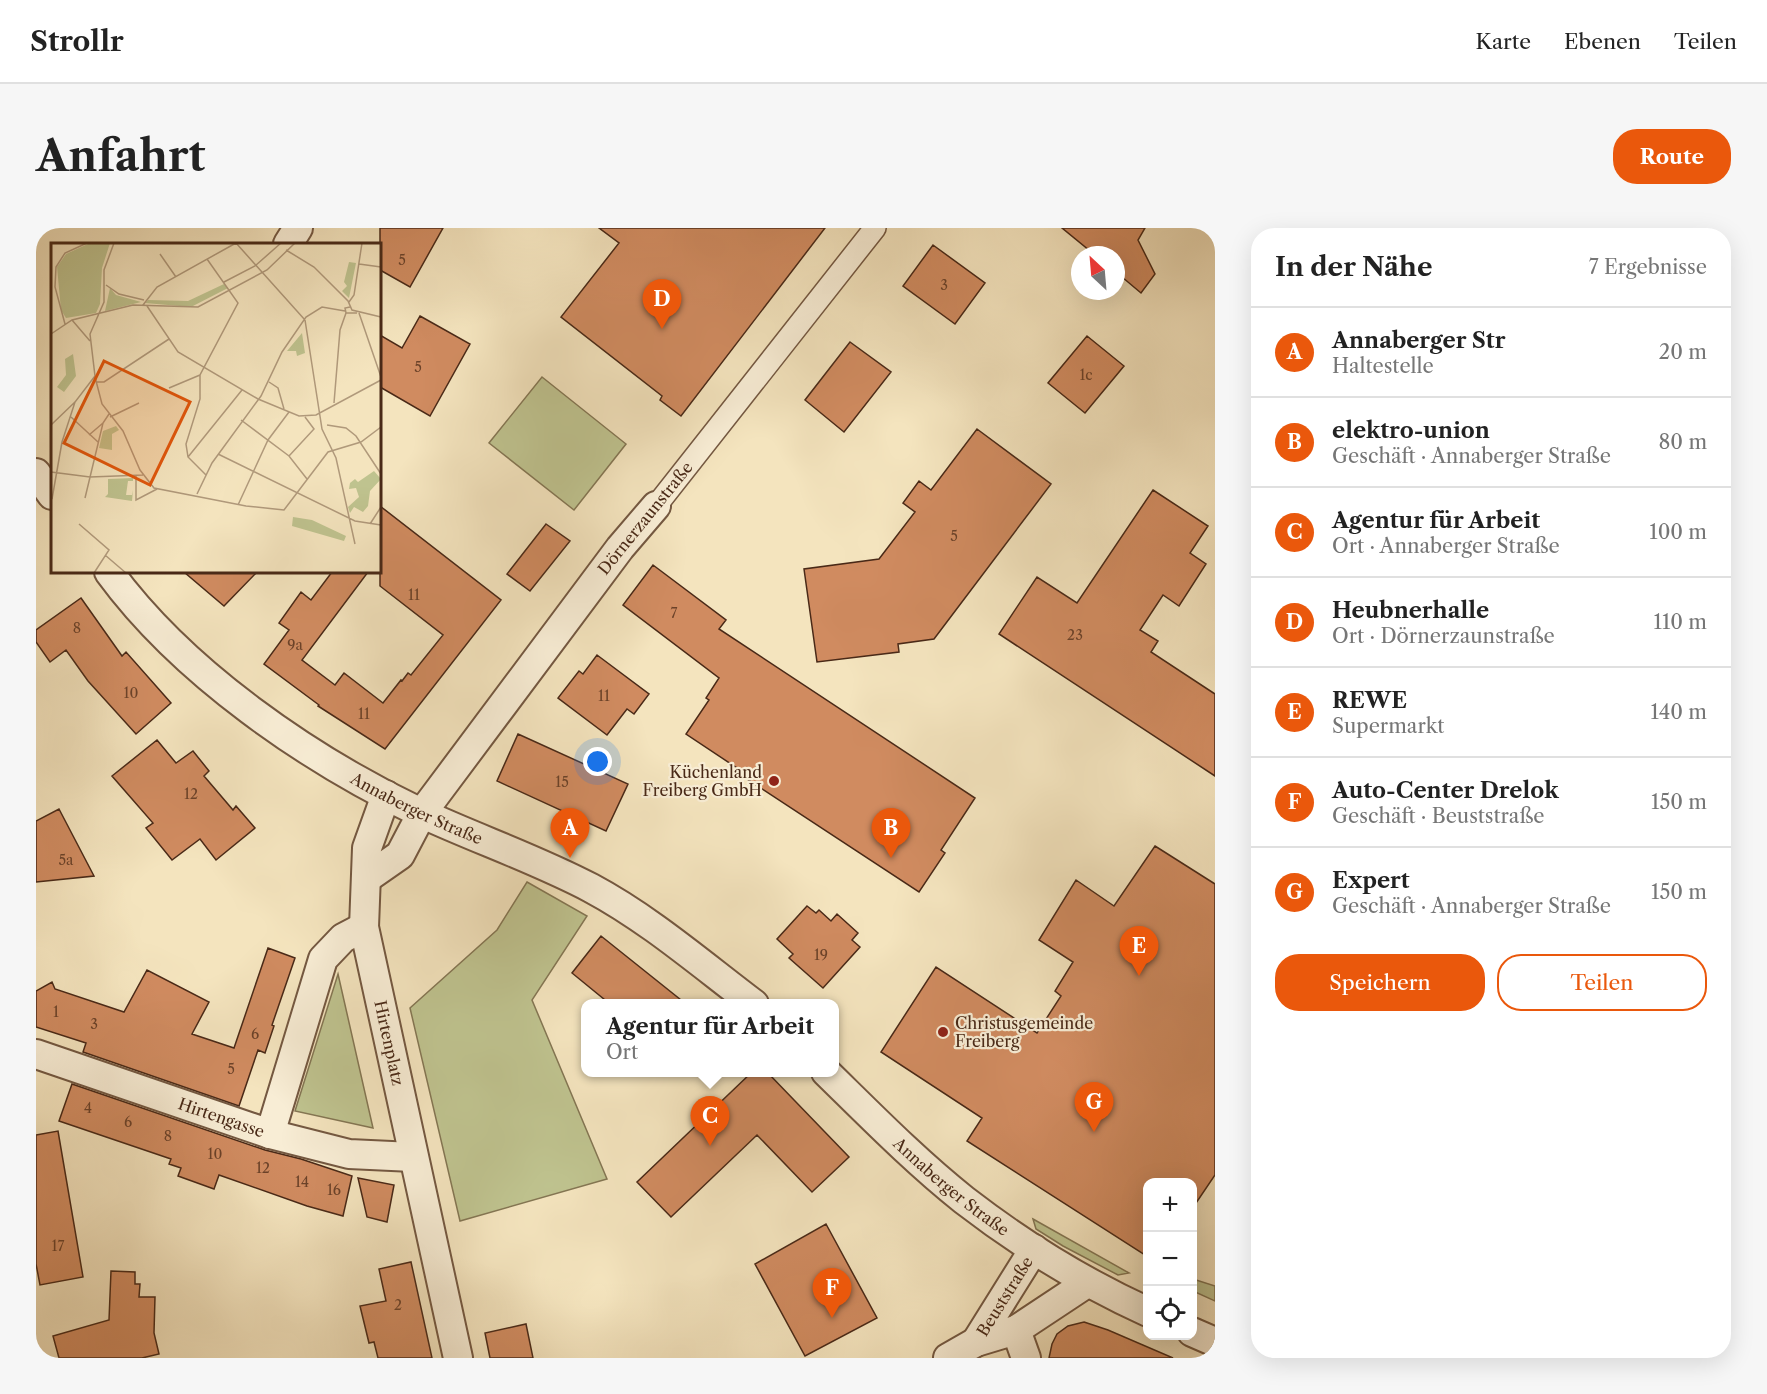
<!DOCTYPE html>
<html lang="de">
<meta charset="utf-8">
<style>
:root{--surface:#fff;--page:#f6f6f6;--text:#222;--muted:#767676;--line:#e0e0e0;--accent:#ea580c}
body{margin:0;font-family:"Libre Caslon Text",serif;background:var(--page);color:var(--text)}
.controls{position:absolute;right:18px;bottom:18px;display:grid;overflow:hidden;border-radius:12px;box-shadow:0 6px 24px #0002}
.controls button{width:54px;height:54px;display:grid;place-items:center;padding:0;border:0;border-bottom:2px solid var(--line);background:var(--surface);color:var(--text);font:30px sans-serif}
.compass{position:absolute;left:1035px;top:18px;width:54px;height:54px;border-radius:50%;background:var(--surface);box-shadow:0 6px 24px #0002;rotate:334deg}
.you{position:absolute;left:562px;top:534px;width:21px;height:21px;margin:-15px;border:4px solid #fff;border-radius:50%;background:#1a73e8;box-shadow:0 0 0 9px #1a73e833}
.badge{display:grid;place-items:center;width:39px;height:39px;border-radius:50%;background:var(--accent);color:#fff;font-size:20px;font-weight:700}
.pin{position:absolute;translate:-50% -50px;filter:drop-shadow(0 2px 3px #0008)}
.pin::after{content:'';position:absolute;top:32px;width:21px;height:18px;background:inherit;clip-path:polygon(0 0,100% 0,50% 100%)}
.popup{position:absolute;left:545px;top:771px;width:258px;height:78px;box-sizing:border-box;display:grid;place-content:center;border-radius:12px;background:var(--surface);filter:drop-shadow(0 2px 4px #0005);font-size:20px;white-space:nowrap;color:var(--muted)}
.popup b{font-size:22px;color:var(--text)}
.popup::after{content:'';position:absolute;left:50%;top:100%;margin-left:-12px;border:12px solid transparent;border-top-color:var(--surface)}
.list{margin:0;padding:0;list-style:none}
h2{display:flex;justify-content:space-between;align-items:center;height:78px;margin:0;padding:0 24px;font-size:26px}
h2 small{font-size:20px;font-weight:400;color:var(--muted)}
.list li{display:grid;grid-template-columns:39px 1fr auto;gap:18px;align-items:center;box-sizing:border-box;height:90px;padding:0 24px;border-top:2px solid var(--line)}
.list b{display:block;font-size:22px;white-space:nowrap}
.list p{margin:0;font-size:20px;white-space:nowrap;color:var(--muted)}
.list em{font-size:20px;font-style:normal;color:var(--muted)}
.actions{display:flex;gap:12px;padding:18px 24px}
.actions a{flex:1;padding:14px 0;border:2px solid var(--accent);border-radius:24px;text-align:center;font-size:21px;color:var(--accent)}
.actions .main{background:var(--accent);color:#fff}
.icon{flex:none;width:33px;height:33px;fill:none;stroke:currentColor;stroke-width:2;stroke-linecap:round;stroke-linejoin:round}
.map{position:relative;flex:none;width:1179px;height:1130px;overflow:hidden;border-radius:24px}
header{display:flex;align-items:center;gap:36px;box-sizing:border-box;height:84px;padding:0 30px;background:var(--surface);border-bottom:2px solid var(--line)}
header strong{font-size:28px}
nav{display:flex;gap:33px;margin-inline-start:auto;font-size:21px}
.intro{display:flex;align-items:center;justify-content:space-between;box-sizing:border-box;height:144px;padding:0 36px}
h1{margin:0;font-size:42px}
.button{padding:15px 27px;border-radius:24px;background:var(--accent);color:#fff;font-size:21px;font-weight:700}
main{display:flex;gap:36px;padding:0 36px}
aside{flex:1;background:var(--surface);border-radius:24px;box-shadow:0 6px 24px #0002}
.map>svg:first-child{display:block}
</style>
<header>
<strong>Strollr</strong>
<nav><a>Karte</a><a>Ebenen</a><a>Teilen</a></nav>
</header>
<div class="intro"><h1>Anfahrt</h1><a class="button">Route</a></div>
<main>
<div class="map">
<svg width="1179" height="1130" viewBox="0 0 1179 1130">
<rect width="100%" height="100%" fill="#f4e4be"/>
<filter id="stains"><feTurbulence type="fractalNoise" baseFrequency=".00333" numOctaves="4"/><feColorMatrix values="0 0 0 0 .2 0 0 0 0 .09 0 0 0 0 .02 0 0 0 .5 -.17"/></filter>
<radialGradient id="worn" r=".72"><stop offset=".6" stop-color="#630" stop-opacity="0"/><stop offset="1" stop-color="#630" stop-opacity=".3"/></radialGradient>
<path fill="#bfc38f" stroke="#847653" stroke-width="1.5" d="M506 149 590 216 538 282 453 215Z
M491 654 551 688 496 772 571 951 424 993 374 780 461 702Z
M302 746 337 900 259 883Z
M997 991 1093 1045 1082 1047 1027 1018 1000 1001Z
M1157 1051 1179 1058V1073L1157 1063Z"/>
<path fill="#d08b60" stroke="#492917" stroke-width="1.5" d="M344 0H407L374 59 344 42Z
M563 0H789L645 188 624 172 626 168 525 89 583 15Z
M1026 0H1109L1102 12 1119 46 1105 65 1080 44V27H1059Z
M897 17 949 55 919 96 867 58Z
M384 88 434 116 394 188 344 159V107L366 120Z
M1051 108 1088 138 1049 185 1012 155Z
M814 114 855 144 808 204 769 172Z
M941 201 1015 256 898 411 862 416 863 424 781 434 768 341 843 331 879 284 867 275 883 253 895 262Z
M1117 262 1172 298 1154 325 1170 336 1143 378 1127 367 1104 402 1122 413 1115 424 1179 466V548L963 406 1001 349 1041 375Z
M344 278 465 372 349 521 282 478 283 477 228 436 253 402 243 395 265 364 275 372 296 344H332L266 432 299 457 308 445 347 475 365 452 366 453 372 445 375 447 407 407 344 358Z
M510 296 534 313 494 363 471 346Z
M617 337 690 392 683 401 939 570 905 622 909 625 883 664 708 549 710 546 650 506 673 472 670 470 683 450 587 377Z
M148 344H221L188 378Z
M45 370 86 428 90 424 135 475 100 506 52 453 30 422 14 434 0 414V402Z
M561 427 613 466 598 486 591 481 571 507 522 470 543 443 547 446Z
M482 506 592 556 570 603 461 553Z
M121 512 140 535 157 523 173 543 168 548 197 582 200 578 219 600 180 632 164 611 136 632 110 600 117 595 76 548Z
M23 581 58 648 0 654V593Z
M1119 618 1179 656V947L1156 981V954H1112V1029L931 913 946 890 845 824 900 739 1001 805 1025 768 1019 763 1037 734 1003 712 1040 652 1078 678Z
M771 678 780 685 783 682 795 693 801 686 822 705 816 712 824 719 787 760 753 730 757 726 741 711Z
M565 708 650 776H574L536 745Z
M232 720 259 730 236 797 238 798 229 825 222 822 203 878 47 824 50 815 0 799V763L16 754 19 761 88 784 111 742 173 774 156 806 198 820Z
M716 844H731L813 929 776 964 721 907 635 989 601 954Z
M36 856 229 922 265 931 316 948 307 988 271 978 183 947 178 961 142 948 145 940 133 936 135 931 23 893Z
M22 903 47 1049 4 1057 0 1036V907Z
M322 950 358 957 351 994 331 989Z
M790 996 841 1090 769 1128 719 1036Z
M375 1034 396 1130H342L338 1114 333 1115 324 1078 350 1073 343 1041Z
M75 1043 99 1044V1056H104L103 1069H119L118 1105 123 1126 106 1130H23L17 1108 73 1092Z
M1048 1094 1072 1102 1137 1130H1013L1016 1116 1021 1106 1032 1098Z
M490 1096 497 1130H454L449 1105Z"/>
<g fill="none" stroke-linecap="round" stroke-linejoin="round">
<defs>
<path id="pedestrian" d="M620 278 839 0"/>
<g id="minor">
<path d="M252 16 262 0"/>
<path d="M0 245 16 267"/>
<path id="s1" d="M73 344C147 445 272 531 385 585 441 611 500 631 555 660 613 691 665 736 718 776"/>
<path id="s2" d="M350 567 331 620 328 699 422 1130"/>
<path d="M331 650 364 627 386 585 584 320 620 278"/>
<path id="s3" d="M0 826 234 906 313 926 377 929"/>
<path id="s4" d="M790 844C835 888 879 933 928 972 985 1016 1046 1054 1112 1084"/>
<path d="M234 906 287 731 307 710 328 699"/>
<path d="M980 1102 990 1130"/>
<path d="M1156 1104 1179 1114"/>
<path id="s5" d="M940 1114 998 1021"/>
<path d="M912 1130 940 1114 980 1102 1051 1055"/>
</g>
</defs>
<use href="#pedestrian" stroke="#745841" stroke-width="24"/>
<use href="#minor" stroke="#745841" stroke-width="32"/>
<use href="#pedestrian" stroke="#f8edd5" stroke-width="21"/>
<use href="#minor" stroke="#f8edd5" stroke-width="28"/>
</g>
<g fill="#8f2418" stroke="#f8edd5" stroke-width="2">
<circle cx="738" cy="553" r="6"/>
<circle cx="907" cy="804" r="6"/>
</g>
<g text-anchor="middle" stroke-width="4.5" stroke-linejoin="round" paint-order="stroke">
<g font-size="14" fill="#6b4229">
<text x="366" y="37">5</text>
<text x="908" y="62">3</text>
<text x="382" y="144">5</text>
<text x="1050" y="152">1c</text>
<text x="918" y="313">5</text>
<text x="378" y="372">11</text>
<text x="638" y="390">7</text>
<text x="41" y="405">8</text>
<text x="1039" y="412">23</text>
<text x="259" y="422">9a</text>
<text x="95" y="470">10</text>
<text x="568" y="473">11</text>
<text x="328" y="491">11</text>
<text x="526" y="559">15</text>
<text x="155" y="571">12</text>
<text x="30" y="637">5a</text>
<text x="785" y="732">19</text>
<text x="20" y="789">1</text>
<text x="58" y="801">3</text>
<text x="219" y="811">6</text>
<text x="195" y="846">5</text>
<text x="52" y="885">4</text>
<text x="92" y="899">6</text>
<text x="132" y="913">8</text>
<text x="179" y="931">10</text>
<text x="227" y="945">12</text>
<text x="266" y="959">14</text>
<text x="298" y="967">16</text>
<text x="22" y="1023">17</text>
<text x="362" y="1082">2</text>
</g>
<g font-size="16" fill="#492917" stroke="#f8edd5">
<text transform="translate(609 290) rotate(-51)" y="6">Dörnerzaunstraße</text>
<text dy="6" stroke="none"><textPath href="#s1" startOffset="392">Annaberger Straße</textPath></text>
<text dy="6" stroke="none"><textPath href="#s2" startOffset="254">Hirtenplatz</textPath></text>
<text dy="6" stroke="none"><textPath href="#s3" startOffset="196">Hirtengasse</textPath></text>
<text dy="6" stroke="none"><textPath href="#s4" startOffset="170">Annaberger Straße</textPath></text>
<text dy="6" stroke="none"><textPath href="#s5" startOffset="54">Beuststraße</textPath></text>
</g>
<g font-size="16" fill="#492917" stroke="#f8edd5" text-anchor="end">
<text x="726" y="550">Küchenland<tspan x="726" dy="18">Freiberg GmbH</tspan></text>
<text x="919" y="801" text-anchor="start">Christusgemeinde<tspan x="919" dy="18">Freiberg</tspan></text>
</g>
</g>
<g transform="translate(15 15)">
<rect width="330" height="330" fill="#f4e4be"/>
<path d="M39 0H59L51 25 49 61 45 70 15 75 10 67 6 24 15 11ZM298 19 305 20 298 55 291 48 296 43 293 39ZM173 41 177 45 140 64 94 60 97 57 137 58ZM59 45 65 52 90 59 54 68ZM251 90 254 110 246 113 245 108H236ZM22 111 25 133 13 149 6 144 15 132 14 116ZM65 183 68 187 61 191V207L48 205 52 188ZM323 228 330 236 319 248 317 263 312 269 303 264 299 270 297 264 308 254 305 245 298 246 299 240 304 236 307 239ZM82 235V238H77L75 252H81L82 247 81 258 54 254 57 251V236ZM242 274 261 277 295 293 293 298 241 283Z" fill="#bfc38f"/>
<path fill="none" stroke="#b0997b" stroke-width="1.5" d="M185 0 254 77M235 7 263 24 297 58 301 67 330 74M109 11 125 34M308 21 330 24M173 39 204 23 230 0M55 42 68 51 93 57M298 59 303 52 311 0M92 62 106 44 185 0M96 63 127 109 207 156 248 173 265 172 330 137M299 64 294 65 295 70H306M308 70 330 134M21 77 39 98M254 77 271 186 285 215 304 301M14 81 4 44 5 24 14 10 36 0M0 91 21 77 82 62 147 64 216 27 244 0M44 134 51 161 72 188 89 227 103 245 195 263 233 267 277 209 310 199 330 184M45 139H53L118 96M218 139 227 145 233 166M118 145 149 132M283 160 289 87 295 70M20 174 47 199M59 174 88 160M190 177 238 213 256 236M0 182 24 159M276 182 295 185 305 193 330 231M38 192 52 180M167 211 304 278 330 282M238 213 263 186 254 174M137 214 191 147M0 229 39 234 92 232M155 232 137 214 135 201 149 156V132L187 60 156 16M85 233V257L106 246M146 251 161 220 210 153 231 109 255 74 271 64 294 68M34 255 52 180 58 171M1 256 11 199 24 159 44 133 39 91 53 59V27L63 0M187 262 217 197 238 169M28 281 58 307 43 330M319 281 330 264M54 312 75 330"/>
<path fill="#e0570d" fill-opacity="0.15" stroke="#e0570d" stroke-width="3" d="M53 118 139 159 99 242 13 200Z"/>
<rect width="330" height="330" fill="none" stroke="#492917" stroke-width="3"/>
</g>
<rect width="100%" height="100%" filter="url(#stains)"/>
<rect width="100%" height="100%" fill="url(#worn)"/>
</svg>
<div class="controls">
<button>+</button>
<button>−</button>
<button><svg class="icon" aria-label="locate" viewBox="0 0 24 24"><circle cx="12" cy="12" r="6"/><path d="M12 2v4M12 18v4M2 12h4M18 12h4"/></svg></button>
</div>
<svg class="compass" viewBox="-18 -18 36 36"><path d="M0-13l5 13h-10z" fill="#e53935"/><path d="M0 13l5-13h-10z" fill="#767676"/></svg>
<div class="you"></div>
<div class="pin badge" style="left:534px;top:630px">A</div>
<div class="pin badge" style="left:855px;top:630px">B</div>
<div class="pin badge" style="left:674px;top:918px">C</div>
<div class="popup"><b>Agentur für Arbeit</b>Ort</div>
<div class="pin badge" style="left:626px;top:101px">D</div>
<div class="pin badge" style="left:1103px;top:748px">E</div>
<div class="pin badge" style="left:796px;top:1090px">F</div>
<div class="pin badge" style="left:1058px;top:904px">G</div>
</div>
<aside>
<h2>In der Nähe<small>7 Ergebnisse</small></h2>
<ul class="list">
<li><span class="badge">A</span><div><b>Annaberger Str</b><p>Haltestelle</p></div><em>20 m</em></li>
<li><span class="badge">B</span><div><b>elektro-union</b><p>Geschäft · Annaberger Straße</p></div><em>80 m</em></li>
<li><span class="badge">C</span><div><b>Agentur für Arbeit</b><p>Ort · Annaberger Straße</p></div><em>100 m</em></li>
<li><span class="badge">D</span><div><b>Heubnerhalle</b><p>Ort · Dörnerzaunstraße</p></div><em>110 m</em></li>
<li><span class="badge">E</span><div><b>REWE</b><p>Supermarkt</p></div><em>140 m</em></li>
<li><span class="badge">F</span><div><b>Auto-Center Drelok</b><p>Geschäft · Beuststraße</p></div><em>150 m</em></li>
<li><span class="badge">G</span><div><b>Expert</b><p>Geschäft · Annaberger Straße</p></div><em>150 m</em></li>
</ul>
<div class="actions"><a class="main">Speichern</a><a>Teilen</a></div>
</aside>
</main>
